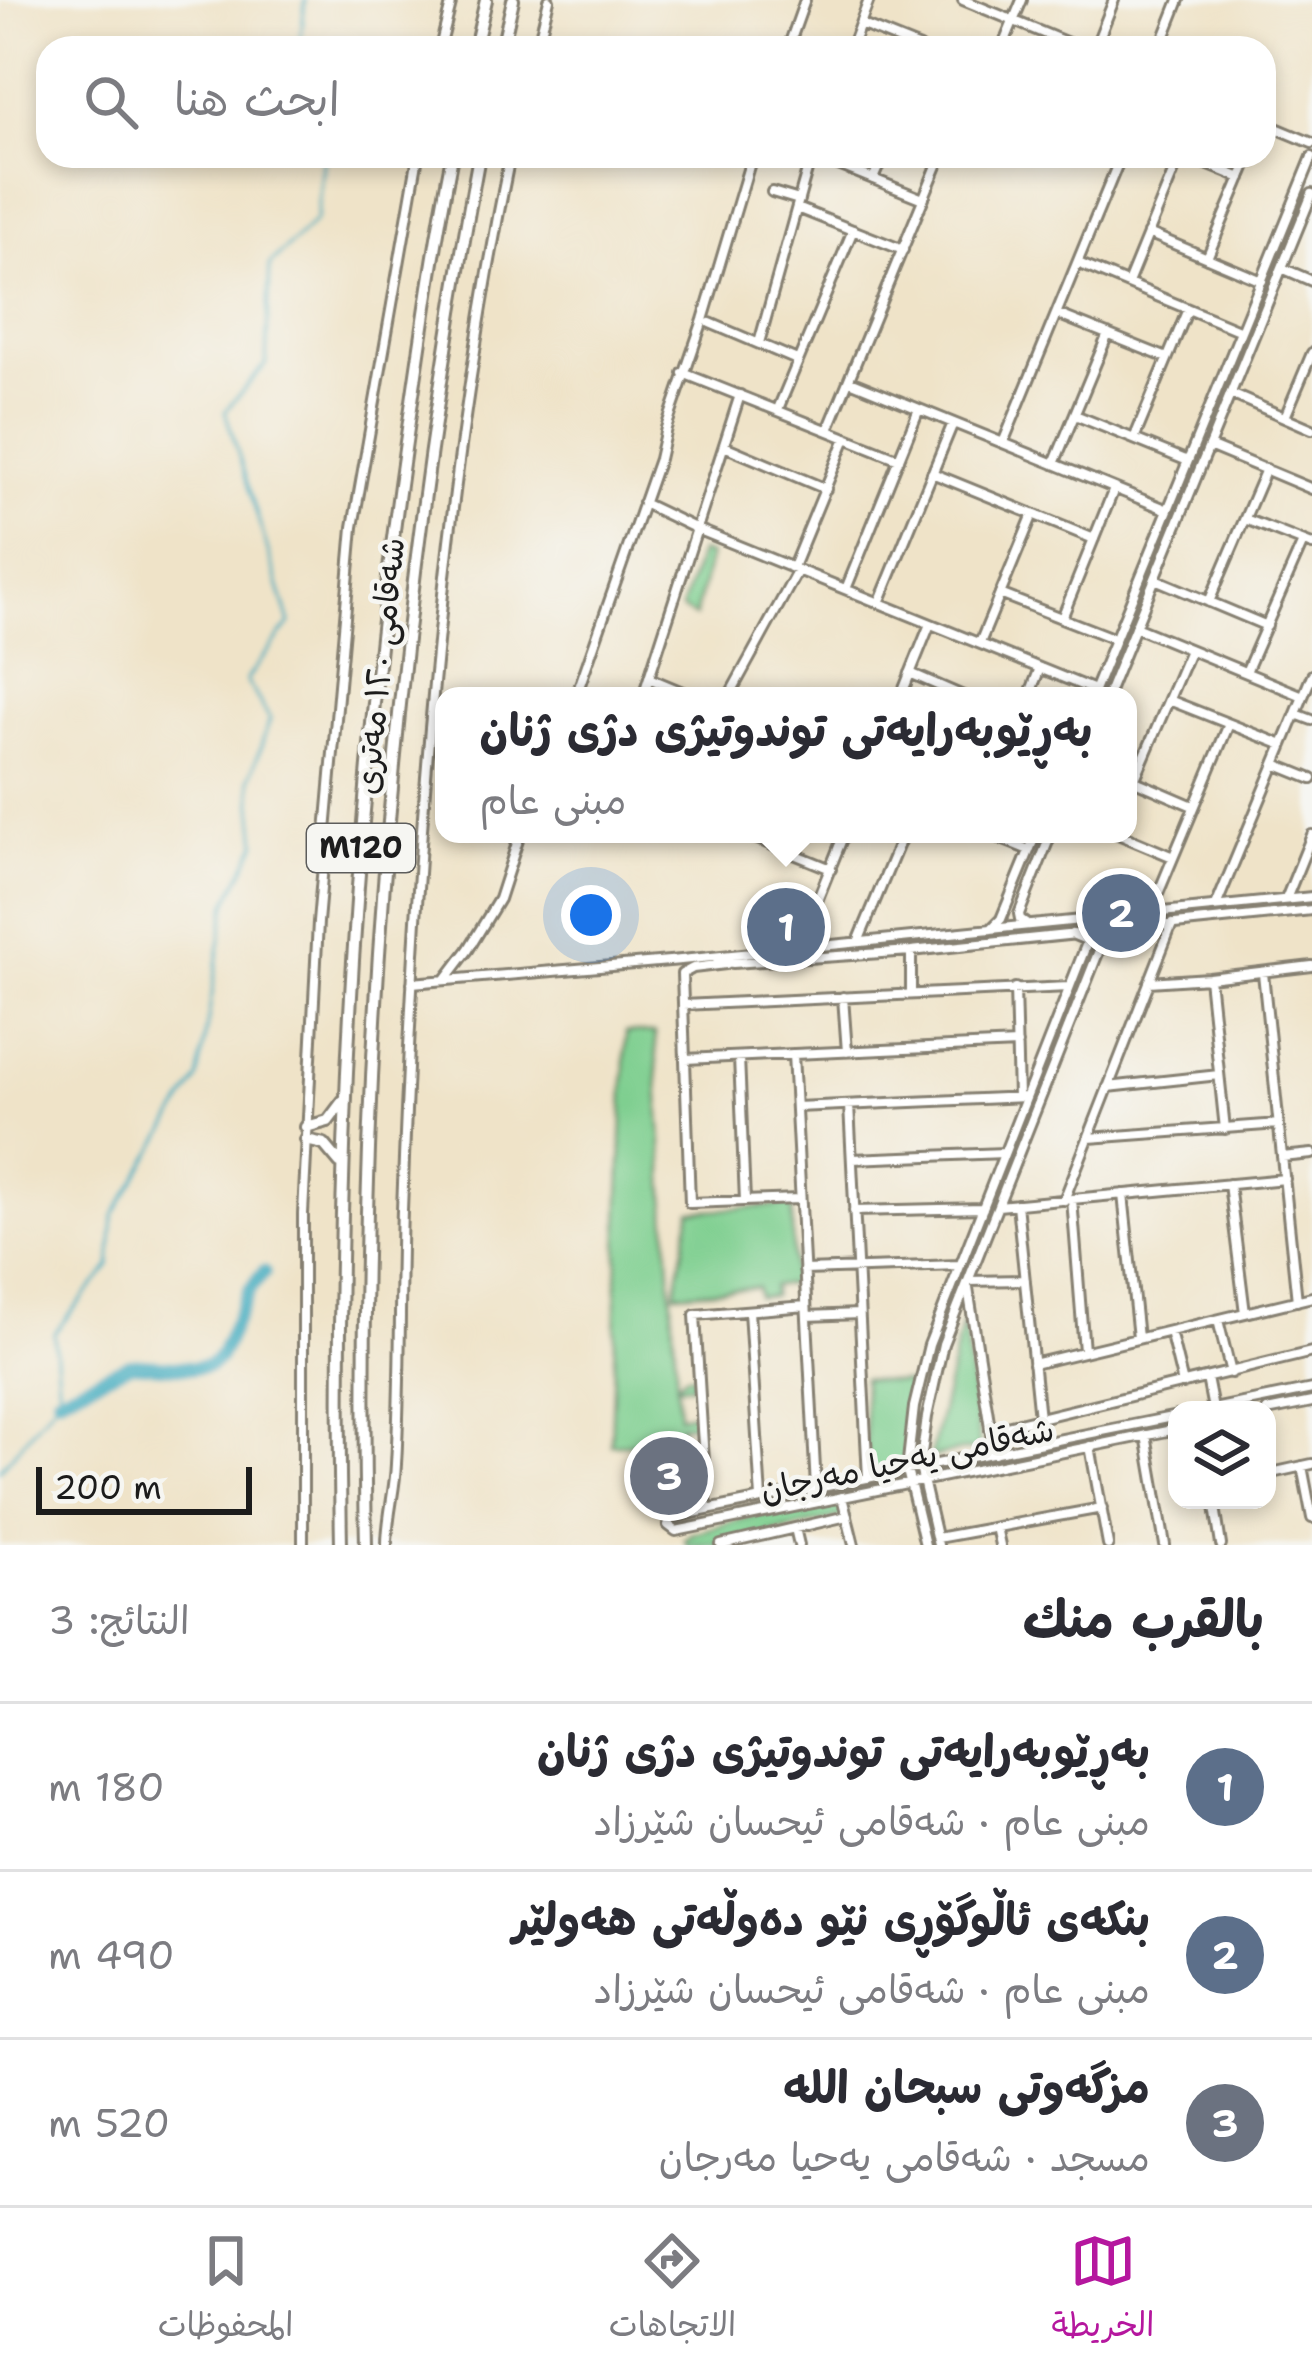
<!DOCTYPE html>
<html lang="ar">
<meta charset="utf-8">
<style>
:root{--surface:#fff;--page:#f7f7f7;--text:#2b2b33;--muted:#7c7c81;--line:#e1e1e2;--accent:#b5179e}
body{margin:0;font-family:"Shantell Sans","Playpen Sans Arabic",sans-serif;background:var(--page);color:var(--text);direction:rtl}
.controls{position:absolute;right:36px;bottom:36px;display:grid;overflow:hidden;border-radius:24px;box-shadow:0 6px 18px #0003}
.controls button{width:108px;height:108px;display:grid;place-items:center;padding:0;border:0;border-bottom:3px solid var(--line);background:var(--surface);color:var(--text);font:60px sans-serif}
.scale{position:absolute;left:36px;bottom:30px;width:216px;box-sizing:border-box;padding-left:12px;border:6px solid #1c1c1c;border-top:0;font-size:33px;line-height:42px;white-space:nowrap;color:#1c1c1c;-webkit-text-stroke:9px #f6f6f2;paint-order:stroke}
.you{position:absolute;left:591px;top:915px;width:42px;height:42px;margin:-30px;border:9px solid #fff;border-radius:50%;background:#1a73e8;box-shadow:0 0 0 18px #1a73e833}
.badge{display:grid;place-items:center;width:78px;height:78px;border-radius:50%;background:var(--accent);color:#fff;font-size:39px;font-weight:700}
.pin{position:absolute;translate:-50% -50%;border:6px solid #fff;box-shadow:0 3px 12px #0006}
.popup{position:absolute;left:435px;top:687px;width:702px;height:156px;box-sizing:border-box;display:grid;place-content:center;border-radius:24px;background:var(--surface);filter:drop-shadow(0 3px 9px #0005);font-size:39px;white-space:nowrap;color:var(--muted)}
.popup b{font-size:45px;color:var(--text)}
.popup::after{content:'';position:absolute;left:50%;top:100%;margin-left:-24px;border:24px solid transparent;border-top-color:var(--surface)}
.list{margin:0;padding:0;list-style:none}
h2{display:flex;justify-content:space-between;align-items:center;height:156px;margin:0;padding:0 48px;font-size:51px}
h2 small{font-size:39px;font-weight:400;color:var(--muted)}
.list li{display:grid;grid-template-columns:78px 1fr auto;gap:36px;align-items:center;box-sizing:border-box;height:168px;padding:0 48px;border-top:3px solid var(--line)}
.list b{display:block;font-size:45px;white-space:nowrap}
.list p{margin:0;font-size:39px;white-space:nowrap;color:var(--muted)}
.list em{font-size:39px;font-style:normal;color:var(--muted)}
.icon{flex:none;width:66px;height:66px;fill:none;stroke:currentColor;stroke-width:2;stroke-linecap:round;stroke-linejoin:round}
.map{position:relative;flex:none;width:1312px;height:1545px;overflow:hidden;direction:ltr}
.search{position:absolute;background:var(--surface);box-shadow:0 6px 18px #0003;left:36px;right:36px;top:36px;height:132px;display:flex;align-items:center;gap:30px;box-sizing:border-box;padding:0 42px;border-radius:36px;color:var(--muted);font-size:45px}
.sheet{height:660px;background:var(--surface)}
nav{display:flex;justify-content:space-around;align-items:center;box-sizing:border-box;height:168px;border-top:3px solid var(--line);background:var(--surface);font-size:33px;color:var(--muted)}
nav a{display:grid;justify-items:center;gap:6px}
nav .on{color:var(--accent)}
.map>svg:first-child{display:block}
</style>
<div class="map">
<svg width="1312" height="1545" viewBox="0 0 1312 1545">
<rect width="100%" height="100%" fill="#f6f6f2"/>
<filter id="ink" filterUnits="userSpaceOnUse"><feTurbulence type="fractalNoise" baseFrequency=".00833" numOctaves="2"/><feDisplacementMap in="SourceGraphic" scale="24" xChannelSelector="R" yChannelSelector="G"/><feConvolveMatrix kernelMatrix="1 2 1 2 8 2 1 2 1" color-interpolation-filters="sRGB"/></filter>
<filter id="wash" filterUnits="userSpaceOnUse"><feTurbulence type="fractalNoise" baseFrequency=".004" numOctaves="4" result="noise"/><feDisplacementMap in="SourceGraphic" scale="48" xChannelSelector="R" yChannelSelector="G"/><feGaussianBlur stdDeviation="2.7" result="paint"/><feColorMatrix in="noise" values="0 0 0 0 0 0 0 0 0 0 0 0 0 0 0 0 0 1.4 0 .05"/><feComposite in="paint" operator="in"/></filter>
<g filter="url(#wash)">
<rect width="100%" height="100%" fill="#efe3c8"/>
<path fill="#7fcf90" stroke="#4e7656" stroke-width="3" d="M700 552 710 555 695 617 681 609Z
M626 1032 655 1033 677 1384C682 1380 682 1374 693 1375V1385L677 1386 679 1416 692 1413 695 1424 680 1425 681 1444H611Z
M792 1205 793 1284 773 1286V1296L758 1297 757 1287 675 1293 691 1211Z
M963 1319 980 1448 930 1457Z
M863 1379 910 1383 907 1470 868 1478Z
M842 1497 847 1516 721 1545H687L685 1539 693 1533 775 1510Z"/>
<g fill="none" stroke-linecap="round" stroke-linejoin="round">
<path stroke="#3faabe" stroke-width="3" d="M300 48 305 0
M0 1470 59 1397 54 1333 110 1266 114 1215 198 1079 227 903 257 843 250 779 270 719 246 680 290 623 225 411 266 364 270 264 316 220 324 156"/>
<path stroke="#3faabe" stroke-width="14" d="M59 1397 130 1364 192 1368 208 1366 219 1358 249 1291 264 1272"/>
</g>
</g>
<g filter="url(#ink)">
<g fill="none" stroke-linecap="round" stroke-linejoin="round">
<defs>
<path id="minor" d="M963 0 1080 48
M860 24 920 48
M440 48 452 0
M537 48 549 0
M788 48 805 0
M851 48 869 0
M1002 48 1022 0
M1095 48 1114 0
M1160 48 1179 0
M1264 123 1312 143
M816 156 923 199
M1187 156 1241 178
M873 179 883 156
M772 192 799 200
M797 208 903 250
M1148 233 1262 281
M1207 258 1250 156
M1078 263 1241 331
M1282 268 1312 281
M1128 283 1180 156
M1057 314 1167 358
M710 323 797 360
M759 343 811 156
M683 373 899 459
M850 381 1168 510
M1231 394 1312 429
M778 409 853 230
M1075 415 1188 461
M1285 417 1312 353
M828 430 941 156
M1134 439 1188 309
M1003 443 1121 156
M724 446 826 489
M1209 446 1312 489
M1054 464 1108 334
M932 473 1094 539
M643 503 697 529 1094 690
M1245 519 1312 545
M793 567 846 438
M1155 579 1267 626
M846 589 919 409
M1000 594 1115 639
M1209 602 1266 469
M879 603 953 423
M1062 618 1114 489
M1135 627 1303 696
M980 643 1033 514
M1246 672 1303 542
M910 673 963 696
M649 678 692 696
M576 696 659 459 666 428 703 320 752 156
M643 696 740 395
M729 696 798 570
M901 696 930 624
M1029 696 1040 668
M1092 696 1312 157
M1107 696 1312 194
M1169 700 1283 745
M1296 714 1312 720
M1275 764 1312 779
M1128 778 1193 806
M1134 781 1190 650
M745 834 831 869
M989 834 1029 850
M1118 834 1173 857
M1286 899 1312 835
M1216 906 1312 675
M1150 913 1229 724
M1026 923 1020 919 1019 914 1051 834
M991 929 1001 919 1036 834
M858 942 903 834
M798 948 844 834
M911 951V993
M717 959 733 963 911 951 1312 910
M726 964 693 968 682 974 690 1203 800 1199
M1263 973 1297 1301
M1209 978 1225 1129
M446 979 468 950 499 899 520 834
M1149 982 1209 978 1312 966
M412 983 681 960 1312 897
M1015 988 1018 1097
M843 997 847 1052
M683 1005 1069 987
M793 1054 816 1488
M739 1057 745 1201
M685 1059 1017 1044
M1108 1087 1219 1075
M849 1105 868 1478
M796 1107 1026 1097
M1089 1138 1279 1124
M1282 1157 1312 1154
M852 1159 1004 1153
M1229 1184 1245 1313
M1123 1194 1138 1338
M1072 1199 1084 1351
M1064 1200 1172 924
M1017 1204 1039 1418
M998 1206 1285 1179
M854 1211 983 1208
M804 1270 960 1265
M968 1281 1025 1280
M968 1288 994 1453
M749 1311 761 1499
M807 1316 859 1314
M1218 1320 1231 1373
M1170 1331 1183 1384
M1033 1364 1312 1297
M1207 1378 1213 1409
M1208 1410 1312 1389
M1267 1411 1312 1402
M1177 1416 707 1510 671 1518 668 1525 676 1531 1177 1429
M990 1430 1312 1352
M1146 1435 1165 1545
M1090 1446 1108 1545
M1302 1466 1312 1518
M1267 1474 1312 1464
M842 1497 854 1545
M1214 1500 1221 1545
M707 1510 695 1315 806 1306
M996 1527 1000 1545
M795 1528 799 1545
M937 1538 1102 1508
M303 1545V1214L318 922 353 527 418 156
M387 1545C387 1517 395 1491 396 1464 401 1380 399 1295 402 1210 415 858 439 502 510 156
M721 1545 847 1516
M925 1545 907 1470 914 1407 929 1345 1087 943 1084 939 1072 934
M938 1545 920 1467 927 1417 943 1344 1100 948 1107 936 1116 930"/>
<path id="highway" d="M475 48 486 0
M502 48 513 0
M306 1127 328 1121 343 1101
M306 1140 324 1144 340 1163
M341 1545C334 1175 353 809 406 442 420 347 433 251 452 156
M366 1545C356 1080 394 614 479 156"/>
</defs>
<use href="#minor" stroke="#868072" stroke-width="14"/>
<use href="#highway" stroke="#868072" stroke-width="16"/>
<use href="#minor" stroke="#fff" stroke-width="8"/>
<use href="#highway" stroke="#fff" stroke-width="10"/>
</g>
</g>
<g text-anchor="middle" stroke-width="9" stroke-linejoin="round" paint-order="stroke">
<rect fill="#f6f6f2" stroke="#5d5d5c" stroke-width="3" x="307" y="824" width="108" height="48" rx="9"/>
<g font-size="30" font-weight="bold" fill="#1c1c1c">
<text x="361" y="858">M120</text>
</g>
<g font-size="33" fill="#1c1c1c" stroke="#f6f6f2">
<text transform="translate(379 666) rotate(-84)" y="12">شەقامی ١٢٠ مەتری</text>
<text transform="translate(907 1459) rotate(-12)" y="12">شەقامی یەحیا مەرجان</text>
</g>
</g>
</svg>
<div class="controls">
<button><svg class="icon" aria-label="layers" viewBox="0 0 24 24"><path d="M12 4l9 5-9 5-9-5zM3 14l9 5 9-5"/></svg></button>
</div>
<div class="scale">200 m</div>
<div class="you"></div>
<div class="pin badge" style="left:786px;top:927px;background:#5c6f8a">1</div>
<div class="popup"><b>بەڕێوبەرایەتی توندوتیژی دژی ژنان</b>مبنى عام</div>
<div class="pin badge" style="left:1121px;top:913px;background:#5c6f8a">2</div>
<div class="pin badge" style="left:669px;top:1476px;background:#6b7280">3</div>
<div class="search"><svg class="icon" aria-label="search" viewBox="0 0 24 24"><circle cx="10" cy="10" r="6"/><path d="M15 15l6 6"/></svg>ابحث هنا</div>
</div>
<section class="sheet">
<h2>بالقرب منك<small>النتائج: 3</small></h2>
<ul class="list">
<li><span class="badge" style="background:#5c6f8a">1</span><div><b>بەڕێوبەرایەتی توندوتیژی دژی ژنان</b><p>مبنى عام · شەقامی ئیحسان شێرزاد</p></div><em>180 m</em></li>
<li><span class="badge" style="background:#5c6f8a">2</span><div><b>بنکەی ئاڵوگۆڕی نێو دەوڵەتی هەولێر</b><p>مبنى عام · شەقامی ئیحسان شێرزاد</p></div><em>490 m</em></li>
<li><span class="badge" style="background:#6b7280">3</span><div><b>مزگەوتی سبحان اللە</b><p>مسجد · شەقامی یەحیا مەرجان</p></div><em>520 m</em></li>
</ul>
</section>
<nav>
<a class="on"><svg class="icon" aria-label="map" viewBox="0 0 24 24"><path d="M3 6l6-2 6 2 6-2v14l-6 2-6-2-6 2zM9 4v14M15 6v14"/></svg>الخريطة</a>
<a><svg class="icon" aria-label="directions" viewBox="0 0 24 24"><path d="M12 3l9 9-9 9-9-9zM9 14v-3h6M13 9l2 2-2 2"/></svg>الاتجاهات</a>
<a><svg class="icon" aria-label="saved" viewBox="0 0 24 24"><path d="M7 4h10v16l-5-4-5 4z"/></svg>المحفوظات</a>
</nav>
